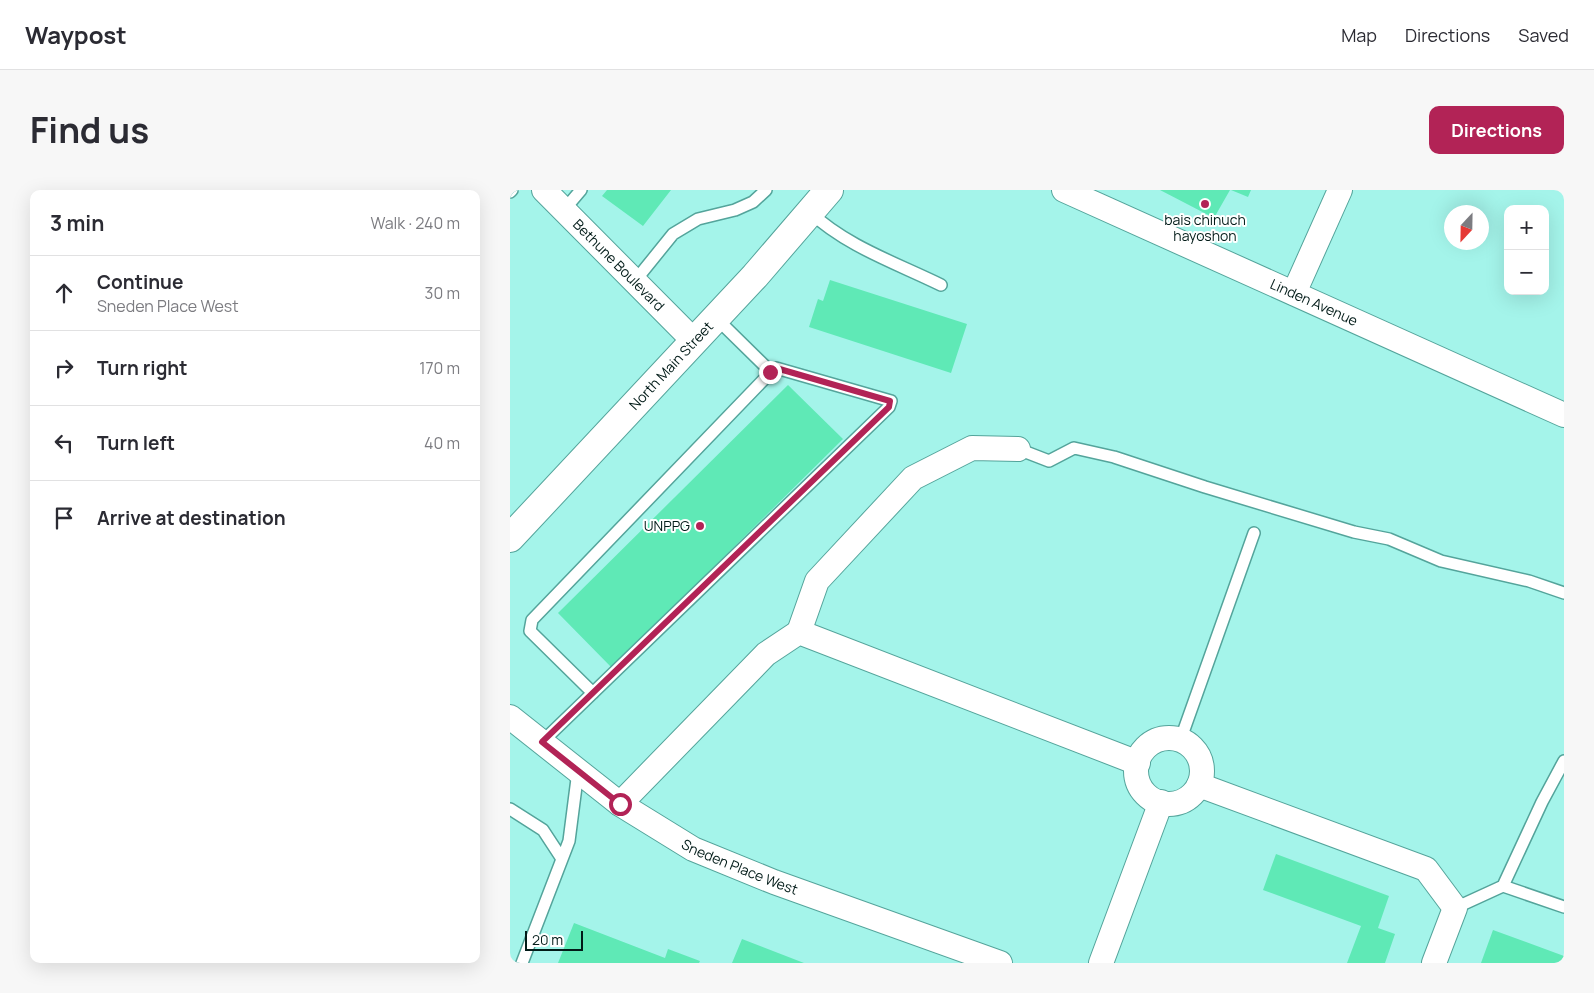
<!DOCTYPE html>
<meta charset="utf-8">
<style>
:root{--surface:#fff;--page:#f7f7f7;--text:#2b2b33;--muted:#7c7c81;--line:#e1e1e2;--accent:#b22356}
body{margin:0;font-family:Manrope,sans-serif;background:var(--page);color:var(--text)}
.controls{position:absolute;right:15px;top:15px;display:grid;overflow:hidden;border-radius:10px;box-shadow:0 5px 20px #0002}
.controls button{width:45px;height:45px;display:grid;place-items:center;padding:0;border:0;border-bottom:1px solid var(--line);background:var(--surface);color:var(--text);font:25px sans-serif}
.compass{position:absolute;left:934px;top:15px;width:45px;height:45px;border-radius:50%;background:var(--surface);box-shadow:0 5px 20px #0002;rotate:202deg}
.scale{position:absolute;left:15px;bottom:12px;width:58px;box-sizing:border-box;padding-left:5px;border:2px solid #021b18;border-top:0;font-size:14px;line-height:18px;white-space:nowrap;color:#021b18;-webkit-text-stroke:4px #fff;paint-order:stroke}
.stop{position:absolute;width:15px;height:15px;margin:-11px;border:4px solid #b22356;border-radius:50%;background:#fff}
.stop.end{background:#b22356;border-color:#fff;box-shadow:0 1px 5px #0008}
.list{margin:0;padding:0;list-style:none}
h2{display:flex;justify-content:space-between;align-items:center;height:65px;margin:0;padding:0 20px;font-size:21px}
h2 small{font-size:16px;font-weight:400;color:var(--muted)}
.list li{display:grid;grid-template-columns:32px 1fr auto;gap:15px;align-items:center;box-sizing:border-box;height:75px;padding:0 20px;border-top:1px solid var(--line)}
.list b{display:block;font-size:19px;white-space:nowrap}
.list p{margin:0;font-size:16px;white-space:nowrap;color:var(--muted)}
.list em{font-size:16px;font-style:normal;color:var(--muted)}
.icon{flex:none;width:28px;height:28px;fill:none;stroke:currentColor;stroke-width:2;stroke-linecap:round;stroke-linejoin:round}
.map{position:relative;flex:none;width:1054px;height:773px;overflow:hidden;border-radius:10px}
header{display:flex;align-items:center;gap:30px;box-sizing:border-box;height:70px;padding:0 25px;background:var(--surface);border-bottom:1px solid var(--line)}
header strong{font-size:24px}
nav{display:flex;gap:28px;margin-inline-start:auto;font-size:18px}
.intro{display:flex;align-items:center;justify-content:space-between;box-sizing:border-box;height:120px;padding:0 30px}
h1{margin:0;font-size:35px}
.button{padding:12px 22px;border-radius:10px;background:var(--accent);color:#fff;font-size:18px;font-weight:700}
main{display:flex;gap:30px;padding:0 30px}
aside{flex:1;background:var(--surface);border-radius:10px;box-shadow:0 5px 20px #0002}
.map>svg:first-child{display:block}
</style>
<header>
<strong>Waypost</strong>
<nav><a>Map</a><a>Directions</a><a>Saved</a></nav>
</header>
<div class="intro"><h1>Find us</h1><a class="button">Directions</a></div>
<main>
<aside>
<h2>3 min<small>Walk · 240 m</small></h2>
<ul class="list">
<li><svg class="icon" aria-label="ahead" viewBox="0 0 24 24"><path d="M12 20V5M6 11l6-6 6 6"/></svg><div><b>Continue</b><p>Sneden Place West</p></div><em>30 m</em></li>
<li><svg class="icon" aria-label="right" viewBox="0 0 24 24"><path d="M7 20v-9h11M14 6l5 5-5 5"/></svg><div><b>Turn right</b></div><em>170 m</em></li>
<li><svg class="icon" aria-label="left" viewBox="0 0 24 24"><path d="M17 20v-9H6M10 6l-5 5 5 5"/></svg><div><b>Turn left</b></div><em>40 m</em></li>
<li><svg class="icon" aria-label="arrive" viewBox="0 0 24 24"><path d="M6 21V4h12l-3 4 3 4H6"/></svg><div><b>Arrive at destination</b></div></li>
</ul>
</aside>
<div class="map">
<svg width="1054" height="773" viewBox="0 0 1054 773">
<rect width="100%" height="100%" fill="#a4f4ea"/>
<path fill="#5fe9b6" d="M97 0H161L133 36 92 6Z
M650 0H720L704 28Z
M721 0H741L738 7Z
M320 90 457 134 441 183 299 137 308 109 313 111Z
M278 195 333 249 102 478 48 423Z
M766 664 879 706 868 738 885 744 875 773H837L851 736 753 700Z
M64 733 155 768 158 759 190 771 189 773H48Z
M983 740 1054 766V773H971Z
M232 749 294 773H222Z"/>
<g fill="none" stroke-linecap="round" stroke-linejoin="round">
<defs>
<path id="service" d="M0 2 2 0
M54 20 71 0
M300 22C336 56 386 73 431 95
M125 91 163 44 188 29 225 20 243 12 256 0
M205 127 261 182
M508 259 539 271 564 258 604 267 695 297 844 342 879 349 931 371 1019 391 1054 403
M670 551 744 343
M32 552 379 217 381 211 266 178 261 182 22 430 20 441 83 503
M0 619 33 640 52 669
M993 696 1032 612 1054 571
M945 718 993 696 1054 717
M12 773 59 651 68 581"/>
<g id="minor">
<path id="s1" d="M34 0 183 150"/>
<path id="s2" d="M554 0 1054 225"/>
<path d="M784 103 830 0"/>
<path d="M289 442 307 391 403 288 462 258 508 259"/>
<path id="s3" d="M0 527 110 614 183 659 264 692 490 773"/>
<circle cx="659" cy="581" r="33"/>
<path d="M689 595 916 679 945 718 924 773"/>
<path d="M110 614 256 464 289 442 628 573"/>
<path d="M591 773 651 612"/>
</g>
<g id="secondary">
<path id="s4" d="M0 348 245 86 319 0"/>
</g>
</defs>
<use href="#service" stroke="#54a49b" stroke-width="14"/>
<use href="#minor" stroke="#54a49b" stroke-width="26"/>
<use href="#secondary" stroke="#54a49b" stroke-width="30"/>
<use href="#service" stroke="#fff" stroke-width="11"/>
<use href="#minor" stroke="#fff" stroke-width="24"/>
<use href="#secondary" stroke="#fff" stroke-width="28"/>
</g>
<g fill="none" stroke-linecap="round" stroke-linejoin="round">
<path stroke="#b22356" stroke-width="6" d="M110 614 32 552 379 217 380 211 266 178 260 182"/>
</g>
<g fill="#b22356" stroke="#fff" stroke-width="2">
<circle cx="695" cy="14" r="5"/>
<circle cx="190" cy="336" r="5"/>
</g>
<g text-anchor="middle" stroke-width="4" stroke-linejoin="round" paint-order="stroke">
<g font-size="14" fill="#021b18" stroke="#fff">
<text x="695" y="35">bais chinuch<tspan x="695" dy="16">hayoshon</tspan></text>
<text x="180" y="341" text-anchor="end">UNPPG</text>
</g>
<g font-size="14" fill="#021b18" stroke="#fff">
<text dy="5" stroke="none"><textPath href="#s1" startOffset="106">Bethune Boulevard</textPath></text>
<text dy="5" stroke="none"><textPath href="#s2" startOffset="274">Linden Avenue</textPath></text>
<text dy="5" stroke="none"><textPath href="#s4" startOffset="236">North Main Street</textPath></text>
<text dy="5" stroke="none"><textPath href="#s3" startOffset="276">Sneden Place West</textPath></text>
</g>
</g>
</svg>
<div class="controls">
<button>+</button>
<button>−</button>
</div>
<svg class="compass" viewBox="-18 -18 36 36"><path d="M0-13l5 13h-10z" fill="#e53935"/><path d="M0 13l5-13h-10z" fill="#7c7c81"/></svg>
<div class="scale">20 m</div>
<div class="stop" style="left:110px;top:614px"></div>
<div class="stop end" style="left:260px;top:182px"></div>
</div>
</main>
